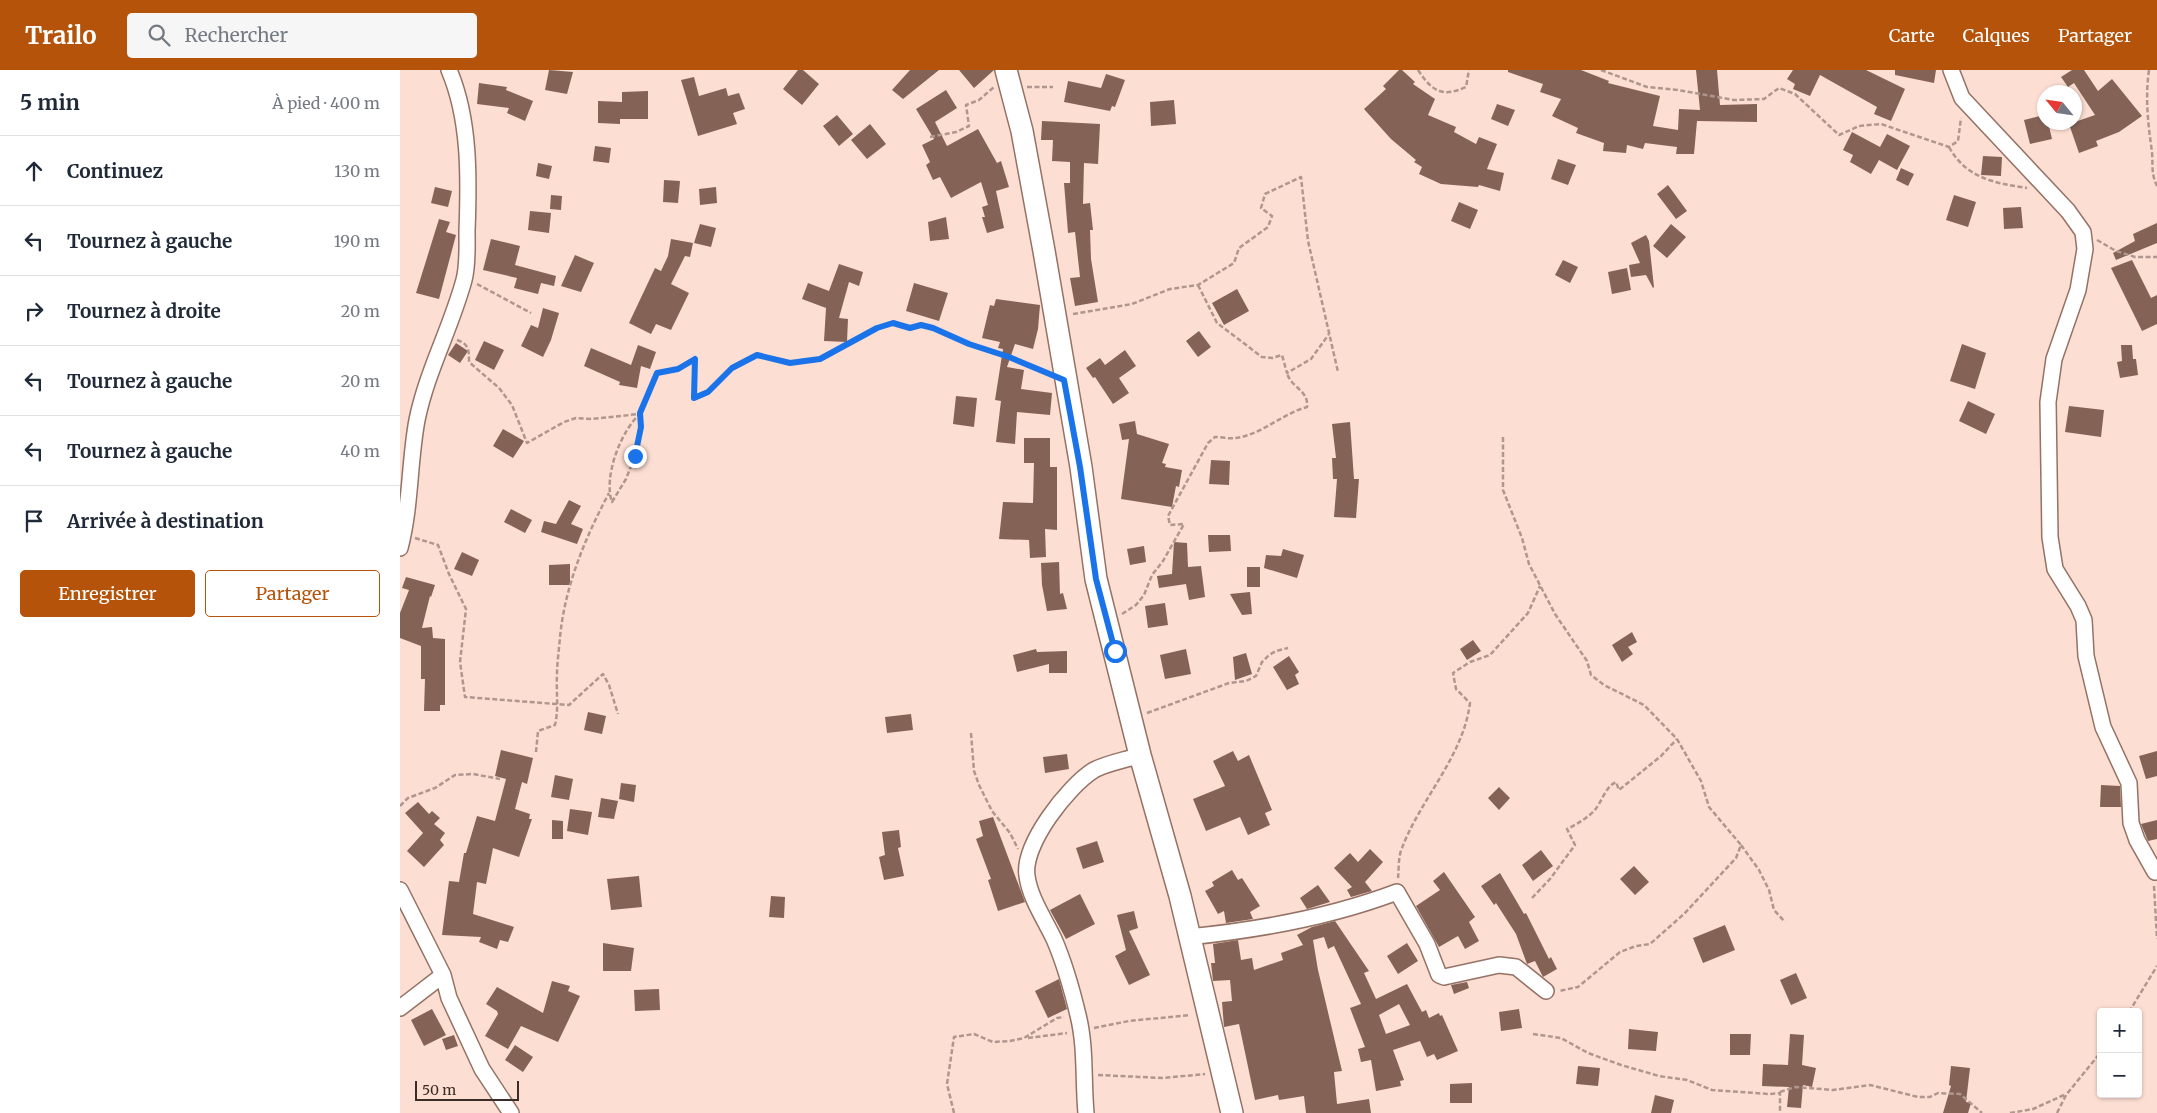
<!DOCTYPE html>
<html lang="fr">
<meta charset="utf-8">
<style>
:root{--surface:#fff;--page:#f6f6f7;--text:#1f2937;--muted:#747a83;--line:#e0e1e3;--accent:#b45309}
body{margin:0;font-family:Merriweather,serif;background:var(--page);color:var(--text)}
.controls{position:absolute;right:15px;bottom:15px;display:grid;overflow:hidden;border-radius:5px;box-shadow:0 1px 4px #0004}
.controls button{width:45px;height:45px;display:grid;place-items:center;padding:0;border:0;border-bottom:1px solid var(--line);background:var(--surface);color:var(--text);font:25px sans-serif}
.compass{position:absolute;left:1637px;top:15px;width:45px;height:45px;border-radius:50%;background:var(--surface);box-shadow:0 1px 4px #0004;rotate:299deg}
.scale{position:absolute;left:15px;bottom:12px;width:104px;box-sizing:border-box;padding-left:5px;border:2px solid #3a2c26;border-top:0;font-size:14px;line-height:18px;white-space:nowrap;color:#3a2c26;-webkit-text-stroke:4px #fdded2;paint-order:stroke}
.stop{position:absolute;width:15px;height:15px;margin:-11px;border:4px solid #1a73e8;border-radius:50%;background:#fff}
.stop.end{background:#1a73e8;border-color:#fff;box-shadow:0 1px 5px #0008}
.list{margin:0;padding:0;list-style:none}
h2{display:flex;justify-content:space-between;align-items:center;height:65px;margin:0;padding:0 20px;font-size:21px}
h2 small{font-size:16px;font-weight:400;color:var(--muted)}
.list li{display:grid;grid-template-columns:32px 1fr auto;gap:15px;align-items:center;box-sizing:border-box;height:70px;padding:0 20px;border-top:1px solid var(--line)}
.list b{display:block;font-size:19px;white-space:nowrap}
.list em{font-size:16px;font-style:normal;color:var(--muted)}
.actions{display:flex;gap:10px;padding:15px 20px}
.actions a{flex:1;padding:11px 0;border:1px solid var(--accent);border-radius:5px;text-align:center;font-size:18px;color:var(--accent)}
.actions .main{background:var(--accent);color:#fff}
.icon{flex:none;width:28px;height:28px;fill:none;stroke:currentColor;stroke-width:2;stroke-linecap:round;stroke-linejoin:round}
.map{position:relative;flex:none;width:1757px;height:1043px;overflow:hidden}
header{display:flex;align-items:center;gap:30px;box-sizing:border-box;height:70px;padding:0 25px;background:var(--accent);color:#fff}
header strong{font-size:24px}
nav{display:flex;gap:28px;margin-inline-start:auto;font-size:18px}
.search{width:350px;height:45px;background:var(--page);display:flex;align-items:center;gap:12px;box-sizing:border-box;padding:0 18px;border-radius:5px;color:var(--muted);font-size:19px}
main{display:flex}
aside{flex:1;background:var(--surface)}
.map>svg:first-child{display:block}
</style>
<header>
<strong>Trailo</strong>
<div class="search"><svg class="icon" aria-label="search" viewBox="0 0 24 24"><circle cx="10" cy="10" r="6"/><path d="M15 15l6 6"/></svg>Rechercher</div>
<nav><a>Carte</a><a>Calques</a><a>Partager</a></nav>
</header>
<main>
<aside>
<h2>5 min<small>À pied · 400 m</small></h2>
<ul class="list">
<li><svg class="icon" aria-label="ahead" viewBox="0 0 24 24"><path d="M12 20V5M6 11l6-6 6 6"/></svg><div><b>Continuez</b></div><em>130 m</em></li>
<li><svg class="icon" aria-label="left" viewBox="0 0 24 24"><path d="M17 20v-9H6M10 6l-5 5 5 5"/></svg><div><b>Tournez à gauche</b></div><em>190 m</em></li>
<li><svg class="icon" aria-label="right" viewBox="0 0 24 24"><path d="M7 20v-9h11M14 6l5 5-5 5"/></svg><div><b>Tournez à droite</b></div><em>20 m</em></li>
<li><svg class="icon" aria-label="left" viewBox="0 0 24 24"><path d="M17 20v-9H6M10 6l-5 5 5 5"/></svg><div><b>Tournez à gauche</b></div><em>20 m</em></li>
<li><svg class="icon" aria-label="left" viewBox="0 0 24 24"><path d="M17 20v-9H6M10 6l-5 5 5 5"/></svg><div><b>Tournez à gauche</b></div><em>40 m</em></li>
<li><svg class="icon" aria-label="arrive" viewBox="0 0 24 24"><path d="M6 21V4h12l-3 4 3 4H6"/></svg><div><b>Arrivée à destination</b></div></li>
</ul>
<div class="actions"><a class="main">Enregistrer</a><a>Partager</a></div>
</aside>
<div class="map">
<svg width="1757" height="1043" viewBox="0 0 1757 1043">
<rect width="100%" height="100%" fill="#fdded2"/>
<path fill="#846356" fill-rule="evenodd" d="M149 0 173 2 167 24 145 20Z
M398 0H403L419 14 402 35 383 19Z
M510 0H539L503 29 492 20Z
M559 0H594L574 18Z
M999 0H1002L1015 12 1013 14 1035 29 1028 45 1056 57 1054 62 1076 74 1079 67 1097 74 1087 99 1104 103 1100 121 1079 115 1078 117 1041 114 1019 104 1022 97 1014 92 1016 90 991 69 964 39 986 19 983 16Z
M1108 0H1181L1209 11 1208 13 1260 26 1253 56 1278 60 1279 39 1300 40 1296 0H1317L1320 35 1357 34V52L1297 51 1294 84H1276L1277 77 1245 73 1243 79 1227 75 1226 83 1203 81 1204 73 1176 63 1178 58 1152 46 1161 29 1140 22 1143 14 1108 2Z
M1393 0H1466L1505 19 1491 51 1474 44 1477 37 1420 5 1410 26 1393 19 1395 14 1387 9Z
M1495 0H1536L1534 13 1495 5Z
M1672 0H1684L1698 21 1712 9 1742 46 1719 62 1696 71 1698 76 1679 83 1669 54 1695 45 1674 13 1668 17 1661 7Z
M706 4 725 10 715 37 712 36 710 41 664 32 668 11 701 18Z
M294 7 299 26 326 18 328 26 339 23 345 39 333 43 337 54 298 66 281 10Z
M79 13 107 17 106 20 133 31 125 51 107 43 109 38 77 34Z
M546 20 557 38 535 52 547 76 578 59 597 93 601 91 609 117 596 121 604 158 587 163 582 147H585L582 137 588 135 581 112 551 128 540 107 533 110 526 95 530 92 522 75 534 69 516 39Z
M248 21V49H220V54L198 53V31L222 32V22Z
M774 30 776 54 751 56 750 32Z
M1097 34 1115 40 1108 56 1091 49Z
M437 45 453 64 439 76 423 56Z
M1644 45V52H1648L1652 69 1630 74 1624 50Z
M642 51 700 54 698 94 684 93 683 134 690 133 693 160H690L691 189 698 232 675 236 670 208 680 207 675 162 668 163 664 113H670V92L652 91 653 70H641Z
M470 54 486 74 467 89 451 70Z
M1452 62 1480 77 1487 64 1510 76 1497 100 1479 90 1471 104 1450 92 1453 85 1443 80Z
M195 76 211 78 209 93 193 91Z
M1583 86 1602 87 1601 106 1581 105Z
M1158 89 1176 95 1168 115 1151 109Z
M138 93 152 96 149 109 136 106Z
M1501 98 1514 104 1508 116 1496 110Z
M264 110 280 111 278 133 263 132Z
M1268 115 1287 141 1276 149 1257 124Z
M35 117 52 121 48 137 31 133Z
M316 117 317 133 300 135 299 119Z
M151 125 162 126 161 140 150 139Z
M1554 125 1576 132 1568 157 1546 150Z
M1059 132 1078 140 1070 159 1051 151Z
M1621 137 1623 158 1604 159 1603 138Z
M130 141 151 143 149 163 128 160Z
M546 147 549 169 530 171 528 152Z
M39 149 50 152 46 162 56 165 39 229 16 223Z
M1757 153V173L1716 190 1713 183 1735 171 1733 164Z
M300 154 316 158 311 177 294 173Z
M1271 154 1286 167 1267 188 1253 176Z
M1246 165 1249 171 1254 217 1253 218 1246 205 1231 207 1229 195 1240 193 1231 173Z
M91 169 120 176 115 195 156 206 154 216 141 213 138 224 114 218 117 208 83 200Z
M271 169 293 173 290 187 285 186 271 214 289 223 271 260 256 254 251 264 229 253 255 198 261 201 268 186Z
M175 185 194 193 181 222 161 216Z
M1163 190 1178 197 1170 213 1155 205Z
M1732 190 1751 228 1757 225V254L1742 261 1711 198Z
M439 194 463 202 459 216 449 212 439 248 448 249 447 272 424 271 426 238 402 229 408 213 429 221Z
M1227 198 1231 220 1212 224 1208 202Z
M514 213 548 223 539 251 506 241Z
M837 219 849 241 824 255 812 233Z
M596 229 640 235 638 259 633 279 615 274 607 297 624 300 621 319 652 323 650 345 617 342 615 374 596 372 601 331 595 330 603 279 598 278 600 272 582 268 590 235 594 236Z
M143 238 159 243 151 270 143 287 121 276 131 255 138 258Z
M799 261 811 277 798 287 786 271Z
M84 271 104 280 94 300 75 290Z
M56 273 68 281 60 293 48 285Z
M1562 274 1586 283 1575 319 1550 311Z
M238 275 256 282 250 299 241 296 237 318 219 315 220 312 184 296 191 278 231 295Z
M1721 275H1732L1733 289H1736L1738 305 1720 308 1717 292 1722 291Z
M725 280 736 296 719 308 729 323 713 334 695 307 693 308 686 298 700 288 705 295Z
M556 326 577 328 574 357 553 354Z
M1568 331 1595 344 1586 364 1559 351Z
M1669 336 1704 340 1701 367 1665 362Z
M735 351 737 364 769 374 762 393 766 394 765 397 782 400 779 417 776 416 772 437 721 429 729 369 722 370 719 354Z
M950 352 954 409H959L956 448 934 447 937 409H933L932 388H936L932 354Z
M103 359 124 371 113 388 93 376Z
M624 368H650V397H657V460L645 459 646 487 630 488 629 470 599 469 603 432 633 433 634 393H624Z
M811 390 830 391 829 415 809 414Z
M169 430 181 436 171 454 183 459 177 474 141 462 144 451 156 454Z
M111 439 132 450 125 463 104 452Z
M808 465H830L831 481 809 482Z
M774 472 787 473 788 497 801 496 805 527 789 530 786 514 759 518 757 506 772 504Z
M744 476 746 492 730 495 727 479Z
M883 479 904 485 897 508 864 498 866 485 881 486Z
M62 482 79 490 72 506 54 499Z
M659 492 660 524 663 523 667 539 647 541 642 515 641 493Z
M170 494V515H149V495Z
M847 497H860V517H847Z
M6 507 35 515 31 527 30 526 22 558 32 557 33 568 45 569V635H40V641H24L25 609H21V576L0 568V543L9 520 2 518Z
M850 522 852 544 842 545 830 524Z
M765 533 768 555 748 558 745 536Z
M1232 562 1237 572 1228 577 1233 584 1222 592 1212 575Z
M1073 570 1081 581 1067 590 1060 579Z
M636 579 637 582 667 581V603H649V594L617 602 613 585Z
M786 579 791 604 765 609 760 585Z
M846 583 852 604 835 610 833 587Z
M889 586 899 602 895 605 899 614 887 620 873 597Z
M188 642 206 646 202 664 184 660Z
M511 644 513 660 487 663 485 647Z
M101 680 133 688 127 714 122 712 115 739 130 744 129 749H132L119 787 93 778 86 814 77 812 73 844 114 857 108 872 100 870 97 879 79 872 81 867 42 865 49 811 59 812 64 783H66L77 746 95 751 106 709 95 706Z
M833 681 838 691 849 685 872 740 865 743 870 755 848 765 840 747 806 761 793 729 825 716 813 691Z
M1757 681V706L1746 709 1739 686Z
M667 684 669 699 645 703 643 687Z
M155 705 173 709 169 730 151 727Z
M221 713 236 715 234 732 219 729Z
M1701 715 1720 716 1721 737H1700Z
M1099 717 1110 728 1099 740 1088 728Z
M201 728 218 731 214 749 198 747Z
M18 732 29 744 32 741 40 748 34 754 45 763 40 770 44 775 24 797 7 781 23 763 5 743Z
M170 739 192 742 188 765 167 761Z
M593 747 625 832 598 841 588 810 591 809 576 769 583 766 579 751Z
M152 750 163 751V769H152Z
M1757 750V769L1748 771 1741 754Z
M499 760 501 777 498 778 504 806 484 810 479 787 485 785 482 762Z
M697 771 704 792 683 799 676 778Z
M970 779 983 792 965 812 972 821 951 827 947 820 952 817 934 798 950 783 958 792Z
M1141 780 1153 796 1133 811 1122 795Z
M1234 796 1249 812 1235 825 1220 809Z
M832 800 838 810 842 808 860 836 850 842 853 849 826 853 824 841 818 844 805 821 814 816 812 812Z
M1044 802 1075 847 1069 852 1079 871 1065 879 1058 866 1039 877 1016 836 1040 820 1033 811Z
M1100 803 1124 844 1126 843 1149 889 1151 887 1157 899 1143 907 1135 891 1127 894 1116 864 1096 833 1094 835 1081 816Z
M239 806 242 837 211 840 207 809Z
M918 815 930 832 907 839 900 828Z
M680 824 695 854 666 869 650 840Z
M371 826 385 827 384 848 369 847Z
M734 841 738 858 729 861 750 905 729 915 715 886 726 880 717 845Z
M935 851 969 901 964 903 976 929 1007 914 1022 942 1026 940 1029 948 1039 943 1040 946 1042 945 1058 981 1037 990 1034 984 1027 987 1020 971 993 980 1004 1010 1000 1011 1001 1016 976 1021 971 990 961 992 958 979 965 977 950 938 961 934 934 876 928 879 924 867 913 870 918 900 942 1001 934 1002 937 1034 969 1029 971 1043H906L904 1026 879 1030 878 1025 855 1030 839 954 824 957 822 932 832 931 830 910 813 911 811 893H815L813 874 838 870 841 890 852 888 854 900 883 890 881 883 903 875 897 865 912 857ZM999 934 1010 955 986 964 979 945Z
M1325 855 1335 880 1303 893 1293 868Z
M203 873 234 878 231 901H203Z
M1007 873 1018 891 998 904 987 886Z
M1396 903 1407 928 1391 935 1380 910Z
M659 909 667 939 648 948 635 921Z
M152 911 170 916 168 921 180 926 158 972 121 956 108 979 85 966 98 944 97 941 86 934 97 917 143 943Z
M1067 912 1069 918 1054 924 1051 915Z
M259 919 260 940 235 941 234 920Z
M32 939 46 965 24 976 11 950Z
M1119 939 1122 958 1101 961 1099 942Z
M1229 959 1258 962 1256 981 1228 979Z
M1330 964H1351L1350 985H1330Z
M1390 964 1404 965 1402 995 1416 998 1412 1017 1403 1015 1401 1038 1387 1037 1389 1017 1362 1016 1363 994 1388 995Z
M54 965 58 976 46 980 42 969Z
M115 975 133 987 123 1002 105 990Z
M1178 996 1200 998 1198 1016 1176 1014Z
M1551 996 1570 998 1566 1032 1571 1033 1568 1043H1543L1551 1016 1549 1015Z
M1072 1013V1033H1050V1014Z
M1255 1025 1274 1030 1271 1043H1251Z"/>
<g fill="none" stroke-linecap="round" stroke-linejoin="round">
<defs>
<path id="street" d="M1551 0 1562 28 1668 141 1683 162 1685 179 1678 220 1654 289 1648 332 1650 467 1655 499 1678 536 1684 550 1686 586 1703 657 1729 713 1731 753 1737 770 1755 802
M0 478C11 436 9 393 17 350 27 301 51 258 64 210 68 195 67 176 67 161 69 108 70 49 49 0
M0 820 43 905 49 928 82 999 111 1043
M788 867C859 860 931 847 997 822L1027 874 1039 905 1044 907 1099 895 1116 897 1146 921
M0 938 43 905
M686 1043C683 1010 686 977 678 945 672 920 664 892 654 869 644 848 630 828 627 806 622 775 668 716 694 700 707 693 726 690 740 685"/>
<path id="secondary" d="M606 0 622 61 644 181 681 397 696 509 740 685 780 826 832 1043"/>
</defs>
<use href="#street" stroke="#947265" stroke-width="18"/>
<use href="#secondary" stroke="#947265" stroke-width="24"/>
<path stroke="#b0978e" stroke-width="2.5" stroke-dasharray="5 2.5" stroke-linecap="butt" d="M1018 0C1032 21 1042 28 1066 17L1069 0
M1201 0 1247 17 1278 20 1334 30 1364 29 1379 18 1395 24 1439 65 1459 56 1481 54 1549 77 1558 71 1561 48
M1749 0C1745 28 1748 54 1752 82 1753 95 1751 104 1757 116
M627 17H653
M530 67 556 62 569 56 566 35 579 30 594 17
M1549 77C1566 108 1594 113 1627 118
M1697 170 1716 181 1735 187H1757
M77 214 131 243
M798 215 817 253 862 287 872 288 882 285 887 303 911 289 929 264
M673 244 732 234 770 219 798 215 834 193 839 178 868 157 872 146 861 138 865 124 901 107 908 171 938 302
M57 270C69 274 69 280 69 292L99 318 112 335 127 373 164 352 176 348 192 349 239 344
M241 343C221 360 203 407 212 432L226 409 235 386 241 357V343L257 303 278 299 295 289 294 328 308 322 332 298 357 285 390 293 420 289 477 258 493 253 510 257 521 255 533 258 569 274 609 287 646 302
M1103 367V420L1122 468 1129 494 1155 544 1187 591 1191 605 1204 615 1244 635 1277 669 1301 711 1309 737 1341 775 1336 788 1284 844 1250 874 1236 876 1220 882 1178 917 1159 921
M15 468 38 475 49 504 66 539 60 592 65 627 169 635 203 604 209 615 218 644
M722 544 736 535 744 525 752 505 763 491 784 454 770 455 768 446 808 373 815 367C821 367 829 369 835 368 859 366 884 343 907 337 909 320 891 318 887 303
M747 643 829 613 846 611 856 606 862 592 869 585 876 581 888 578
M571 663 574 701 579 715 592 741 610 763 618 779
M136 682 138 661 155 655C159 638 156 622 157 605 157 593 159 580 160 567 165 516 185 468 209 423
M0 736 8 728 35 718 55 705 73 704 100 709
M1341 775 1359 800 1369 820 1374 840 1385 852
M998 808C999 799 998 787 1002 778 1021 728 1063 687 1070 633L1056 619 1053 603 1070 592 1090 585 1128 543 1140 516
M1754 816 1757 869
M1132 828 1150 809 1175 775 1167 759C1177 754 1186 749 1194 741 1202 732 1205 717 1216 712L1219 720 1261 686 1277 669
M1729 942 1757 896
M694 958 729 951 790 945
M1133 964 1161 968 1188 983 1221 995 1259 1006 1287 1010 1312 1020 1369 1024 1380 1023V1043
M628 968 667 963
M698 1005 763 1008 805 1004
M1380 1022 1395 1017 1433 1020 1470 1015 1518 1027H1530L1538 1023 1560 1024 1582 1043
M554 1043 547 1014 554 967 574 964 593 972 610 971 624 968 657 948 664 947
M1610 1043 1633 1039 1664 1025
M1657 1043 1666 1025 1701 982"/>
<use href="#street" stroke="#fff" stroke-width="15"/>
<use href="#secondary" stroke="#fff" stroke-width="21"/>
</g>
<g fill="none" stroke-linecap="round" stroke-linejoin="round">
<path stroke="#1a73e8" stroke-width="6" d="M235 386 241 357 240 343 257 303 278 299 295 289 294 328 308 322 332 298 357 285 390 293 420 289 477 258 493 253 510 258 521 255 533 258 569 274 609 287 664 310 680 397 696 509 715 581"/>
</g>
</svg>
<div class="controls">
<button>+</button>
<button>−</button>
</div>
<svg class="compass" viewBox="-18 -18 36 36"><path d="M0-13l5 13h-10z" fill="#e53935"/><path d="M0 13l5-13h-10z" fill="#747a83"/></svg>
<div class="scale">50 m</div>
<div class="stop" style="left:715px;top:581px"></div>
<div class="stop end" style="left:235px;top:386px"></div>
</div>
</main>
